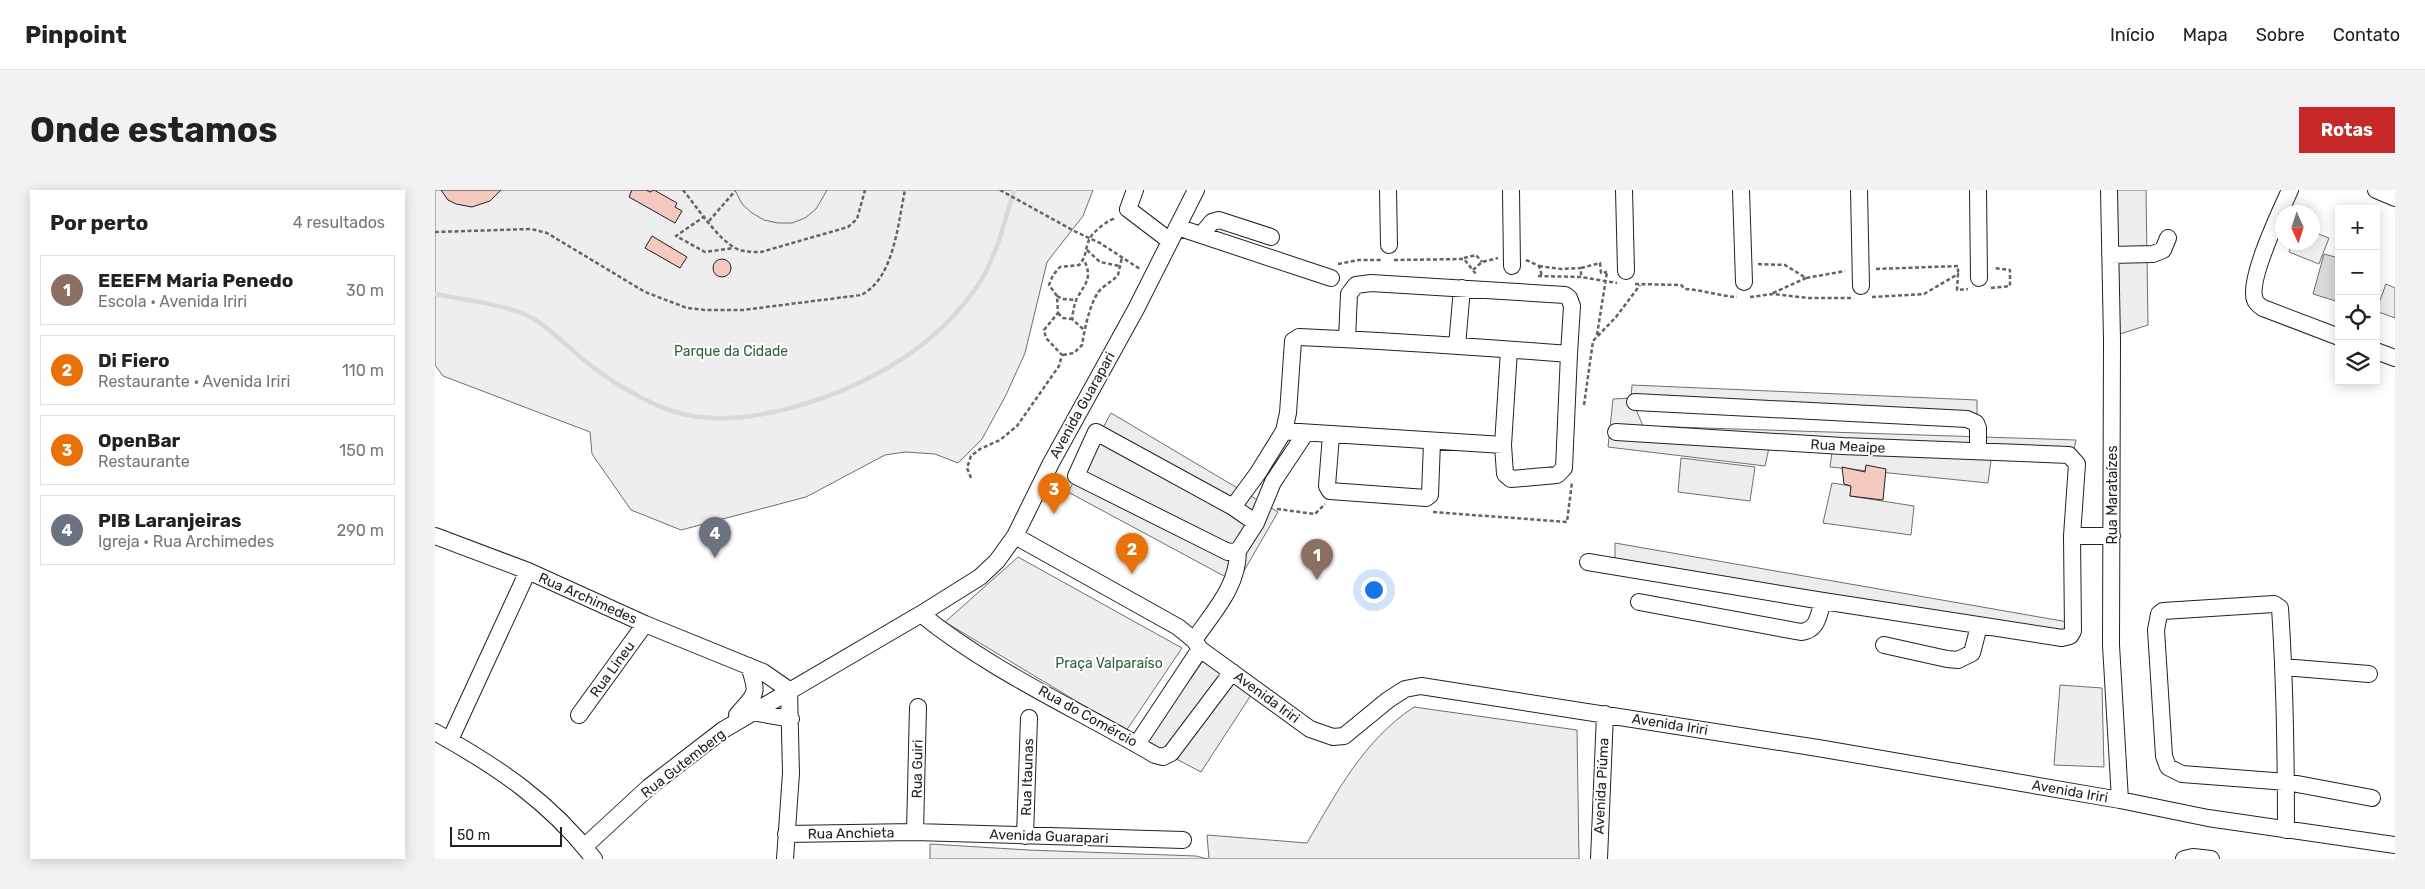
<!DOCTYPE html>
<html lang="pt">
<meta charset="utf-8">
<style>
:root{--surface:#fff;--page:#f2f2f2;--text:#222;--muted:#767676;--line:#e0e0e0;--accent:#c62828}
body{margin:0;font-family:Rubik,sans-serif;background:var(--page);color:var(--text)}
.controls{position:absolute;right:15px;top:15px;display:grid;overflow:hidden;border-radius:0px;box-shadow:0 2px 12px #0003}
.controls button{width:45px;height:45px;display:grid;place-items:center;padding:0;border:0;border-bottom:1px solid var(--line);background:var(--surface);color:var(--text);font:25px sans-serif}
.compass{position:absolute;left:1840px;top:15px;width:45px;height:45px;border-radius:50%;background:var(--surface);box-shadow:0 2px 12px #0003;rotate:177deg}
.scale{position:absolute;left:15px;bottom:12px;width:112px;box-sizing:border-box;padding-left:5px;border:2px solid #222;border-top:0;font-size:14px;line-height:18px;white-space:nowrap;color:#222;-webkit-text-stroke:4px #fff;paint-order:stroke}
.you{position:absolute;left:938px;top:399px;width:18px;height:18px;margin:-12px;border:4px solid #fff;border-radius:50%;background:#1a73e8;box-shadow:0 0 0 8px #1a73e833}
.badge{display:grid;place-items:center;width:32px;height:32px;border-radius:50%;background:var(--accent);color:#fff;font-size:16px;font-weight:700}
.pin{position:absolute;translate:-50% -41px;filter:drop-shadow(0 1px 2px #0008)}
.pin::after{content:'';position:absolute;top:26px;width:18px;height:15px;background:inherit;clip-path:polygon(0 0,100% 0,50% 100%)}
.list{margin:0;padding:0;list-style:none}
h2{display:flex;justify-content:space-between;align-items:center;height:65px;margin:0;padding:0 20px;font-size:21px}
h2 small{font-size:16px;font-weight:400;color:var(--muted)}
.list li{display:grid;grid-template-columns:32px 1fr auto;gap:15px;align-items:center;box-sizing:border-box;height:70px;margin:0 10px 10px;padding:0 10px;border:1px solid var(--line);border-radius:0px}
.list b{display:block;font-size:19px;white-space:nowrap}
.list p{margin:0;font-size:16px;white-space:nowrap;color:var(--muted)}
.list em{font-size:16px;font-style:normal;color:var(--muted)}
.icon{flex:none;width:28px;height:28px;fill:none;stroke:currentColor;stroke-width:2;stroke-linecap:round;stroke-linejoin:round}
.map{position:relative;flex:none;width:1960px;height:669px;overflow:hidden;border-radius:0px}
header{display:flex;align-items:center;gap:30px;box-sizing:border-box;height:70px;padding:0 25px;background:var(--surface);border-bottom:1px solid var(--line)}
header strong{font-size:24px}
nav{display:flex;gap:28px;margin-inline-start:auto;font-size:18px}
.intro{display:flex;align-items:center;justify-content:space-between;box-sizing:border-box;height:120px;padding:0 30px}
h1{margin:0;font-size:35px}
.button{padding:12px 22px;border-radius:0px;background:var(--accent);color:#fff;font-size:18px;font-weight:700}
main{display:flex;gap:30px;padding:0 30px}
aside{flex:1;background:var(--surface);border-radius:0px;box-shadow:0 2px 12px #0003}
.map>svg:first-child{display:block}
</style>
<header>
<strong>Pinpoint</strong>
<nav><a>Início</a><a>Mapa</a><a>Sobre</a><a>Contato</a></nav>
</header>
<div class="intro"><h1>Onde estamos</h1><a class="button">Rotas</a></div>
<main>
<aside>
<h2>Por perto<small>4 resultados</small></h2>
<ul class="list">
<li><span class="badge" style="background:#8d6e63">1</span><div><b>EEEFM Maria Penedo</b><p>Escola · Avenida Iriri</p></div><em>30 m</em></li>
<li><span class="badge" style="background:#e8710a">2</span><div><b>Di Fiero</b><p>Restaurante · Avenida Iriri</p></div><em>110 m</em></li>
<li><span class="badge" style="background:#e8710a">3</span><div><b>OpenBar</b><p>Restaurante</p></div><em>150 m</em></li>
<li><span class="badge" style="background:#6b7280">4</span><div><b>PIB Laranjeiras</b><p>Igreja · Rua Archimedes</p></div><em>290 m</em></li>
</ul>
</aside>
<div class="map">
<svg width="1960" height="669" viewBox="0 0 1960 669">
<rect width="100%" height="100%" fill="#fff"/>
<path fill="#eee" stroke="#6f6f6f" d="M0 0H658L648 26 612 72 590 163 571 205 547 249 523 273 500 264 470 262 450 265 371 307 246 340 196 320 157 264 155 242 8 186 0 175Z
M1680 0H1711L1713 135 1682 145Z
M1878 42 1894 48 1884 74 1854 62 1857 53 1878 52Z
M1951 94 1960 98V128L1941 121Z
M1246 268 1320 277 1315 311 1243 302Z
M1397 293 1416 296 1415 306 1479 316 1476 345 1388 333Z
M583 367 747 458 691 541 510 432Z
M1625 495 1667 498 1669 577 1619 575Z
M979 517 1142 540 1144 669H774L772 645 872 653C902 602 928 551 979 517Z
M495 654 593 660 761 666 773 669H495Z"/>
<path fill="#ededed" stroke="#6f6f6f" d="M300 0H392L381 19 370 28 357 33H343L329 30 317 23 307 14Z
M1197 195 1542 210V224L1196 208 1208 236 1641 250 1639 260 1558 255 1553 293 1395 277 1397 262 1334 258 1330 276 1173 257 1178 209 1196 208Z
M676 223 843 322 802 393 633 302Z
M1180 353 1633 432 1630 445 1180 371Z
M770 468 818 502 766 582 711 553Z"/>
<path fill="#d9d9d9" stroke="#6f6f6f" d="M1889 64 1904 68V112L1878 104Z"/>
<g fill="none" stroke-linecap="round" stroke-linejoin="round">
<path stroke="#d9d9d9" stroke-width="4.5" d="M0 104C30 110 72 114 99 129 118 141 134 158 151 172 176 191 207 211 237 221 306 244 408 207 467 169 495 151 524 124 543 95 561 68 570 31 579 0"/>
</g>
<path fill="#f3c9c0" stroke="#222" d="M6 0H66L55 11 37 17 21 14 13 10Z
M197 0H211L215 2 219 0 242 13 240 17 247 21 240 33 194 7Z
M217 46 252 67 245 78 210 58Z
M278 78a9 9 0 1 1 18 0a9 9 0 1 1-18 0Z
M1431 275 1451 279 1448 310 1415 306 1416 296 1409 294 1407 277 1430 282Z"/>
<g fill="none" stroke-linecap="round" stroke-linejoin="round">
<defs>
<path id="minor" d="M700 0 693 19 735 51
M953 0 954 55
M1076 0 1077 76
M1189 0 1191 81
M1306 0 1309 92
M1424 0 1426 96
M1543 0 1544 88
M1674 0 1677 150 1676 455 1685 610
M1855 0C1846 20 1812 91 1820 110 1821 113 1825 116 1828 118L1904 147
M1941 0 1960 8
M742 37 896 88
M766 45 777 32 784 30 836 47
M1675 65 1718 64 1728 60 1733 48
M912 149 914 104 921 95 936 93 1130 105 1134 108 1137 116 1134 164
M1022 156 1027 98
M1941 161 1960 168
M1200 212 1532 229 1541 233 1543 238V261
M849 241 853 223 858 151 864 147C954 151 1044 157 1134 164L1129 278 1122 285 1076 289 1070 284 1068 255 1074 160
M896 245 892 296 895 301 991 308 995 305 997 252
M798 317 823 283 849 241 1068 255
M821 333 798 317 661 242 641 286 793 362 803 361 821 333 838 292 870 244
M0 346 93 381 210 434 328 482 354 500
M580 346 743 437 759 450 765 459 875 539 898 547 909 546 953 510 970 499 986 496 1383 558 1685 610 1773 628 1960 655
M1637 346H1677
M1153 372 1388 411 1627 448 1635 446 1638 441 1637 346 1642 274 1634 265 1407 256 1181 242
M1204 412 1366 442C1383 440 1383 426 1388 411
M486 424C556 481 642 519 720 565L728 567 736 563 797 482
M759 450C778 422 803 397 803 361
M1449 455 1512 469 1523 470 1537 463 1544 436
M1849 477 1934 484
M317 522 356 529
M144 525 210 434
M302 525C321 503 324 506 314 476
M0 542C63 577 115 612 159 669
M15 550 93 381
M702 554 765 459
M1851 640C1851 566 1850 492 1845 418L1839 414 1728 421 1724 424 1721 440 1729 566 1733 577 1747 584 1852 592 1937 608
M480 642 483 517
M351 644 480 642 748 650
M590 646 594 528
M149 657 214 597 288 540 486 424 545 387 562 371 580 346 616 273 701 119 761 0
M350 669 356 583 354 500
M1164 669 1170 524
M1749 669 1758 667 1776 669"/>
</defs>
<use href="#minor" stroke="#222" stroke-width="18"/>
<path stroke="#646464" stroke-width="2.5" stroke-dasharray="4 2.5" stroke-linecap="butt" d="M248 0C262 17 281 47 300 58 308 62 317 62 326 62L413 37 422 29 430 0
M565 0 641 42 665 53 705 79
M221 1V0
M270 26 241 46 270 62 299 58
M274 31 300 1
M0 42 96 39 112 43 210 102 252 118 271 120H308L426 105C459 89 463 33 470 0
M652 60 665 72 685 76
M1029 68 1041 65 1047 72
M959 70 1029 69 1041 84
M1091 70 1104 76 1107 86
M903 74 924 70H948
M1323 74 1350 75 1371 88 1410 81
M1104 76 1126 79 1146 78V87
M1146 78 1165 73 1166 83 1172 82
M1441 79 1523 76V84
M1038 80 1047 72 1063 68
M1103 86 1146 87 1182 93
M1200 94 1246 95 1250 99C1268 100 1284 106 1302 107
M1556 98 1575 96V80L1558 78
M1338 103 1371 88
M622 106 628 109 641 110
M1315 107 1338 104 1374 108H1416
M1437 107 1489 104 1523 84 1522 100 1533 99
M623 123 628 128 637 129
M648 139 637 129C638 122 639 115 642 108 650 94 658 88 649 70
M1162 145 1172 82
M628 165 639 163 647 155C649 141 656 107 667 98 673 93 678 91 683 85L687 67
M1149 215 1158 151 1181 127 1205 95
M536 288 532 278 536 266 545 259 565 250 582 236 624 176 627 165 611 148 609 140 623 123 622 106 614 95 618 85 625 77 644 75C652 67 650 57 655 48 659 41 673 30 681 28
M842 319 880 324 890 314
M998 322 1132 332 1137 292"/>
<use href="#minor" stroke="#fff" stroke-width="16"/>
</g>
<g text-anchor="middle" stroke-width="4" stroke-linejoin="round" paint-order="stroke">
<g font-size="14" fill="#2f5e38" stroke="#fff">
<text x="296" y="166">Parque da Cidade</text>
<text x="674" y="478">Praça Valparaíso</text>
</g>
<g font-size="14" fill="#222" stroke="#fff">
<text transform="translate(647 215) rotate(-61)" y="5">Avenida Guarapari</text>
<text transform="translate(1413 256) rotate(3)" y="5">Rua Meaipe</text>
<text transform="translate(1677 305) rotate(-90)" y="5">Rua Marataízes</text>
<text transform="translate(153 408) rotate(24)" y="5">Rua Archimedes</text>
<text transform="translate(177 479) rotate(-54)" y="5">Rua Lineu</text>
<text transform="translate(832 507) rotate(36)" y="5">Avenida Iriri</text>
<text transform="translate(653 526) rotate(29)" y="5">Rua do Comércio</text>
<text transform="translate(1235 534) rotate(9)" y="5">Avenida Iriri</text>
<text transform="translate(248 573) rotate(-38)" y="5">Rua Gutemberg</text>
<text transform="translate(482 579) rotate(-89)" y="5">Rua Guiri</text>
<text transform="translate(592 587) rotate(-88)" y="5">Rua Itaunas</text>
<text transform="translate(1166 596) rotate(-87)" y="5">Avenida Piúma</text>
<text transform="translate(1635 601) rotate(10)" y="5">Avenida Iriri</text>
<text transform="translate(416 643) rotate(-1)" y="5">Rua Anchieta</text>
<text transform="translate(614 646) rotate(2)" y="5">Avenida Guarapari</text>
</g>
</g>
</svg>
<div class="controls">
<button>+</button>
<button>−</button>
<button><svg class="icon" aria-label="locate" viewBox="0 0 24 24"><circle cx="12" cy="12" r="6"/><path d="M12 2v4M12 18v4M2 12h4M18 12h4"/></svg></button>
<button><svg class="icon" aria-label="layers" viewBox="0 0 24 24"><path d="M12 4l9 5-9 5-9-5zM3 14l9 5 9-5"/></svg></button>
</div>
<svg class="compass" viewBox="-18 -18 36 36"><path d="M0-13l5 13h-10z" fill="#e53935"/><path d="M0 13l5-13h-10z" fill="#767676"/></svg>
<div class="scale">50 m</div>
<div class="you"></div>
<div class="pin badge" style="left:882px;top:390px;background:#8d6e63">1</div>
<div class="pin badge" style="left:697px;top:384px;background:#e8710a">2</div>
<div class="pin badge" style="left:619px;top:324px;background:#e8710a">3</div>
<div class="pin badge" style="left:280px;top:368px;background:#6b7280">4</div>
</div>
</main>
